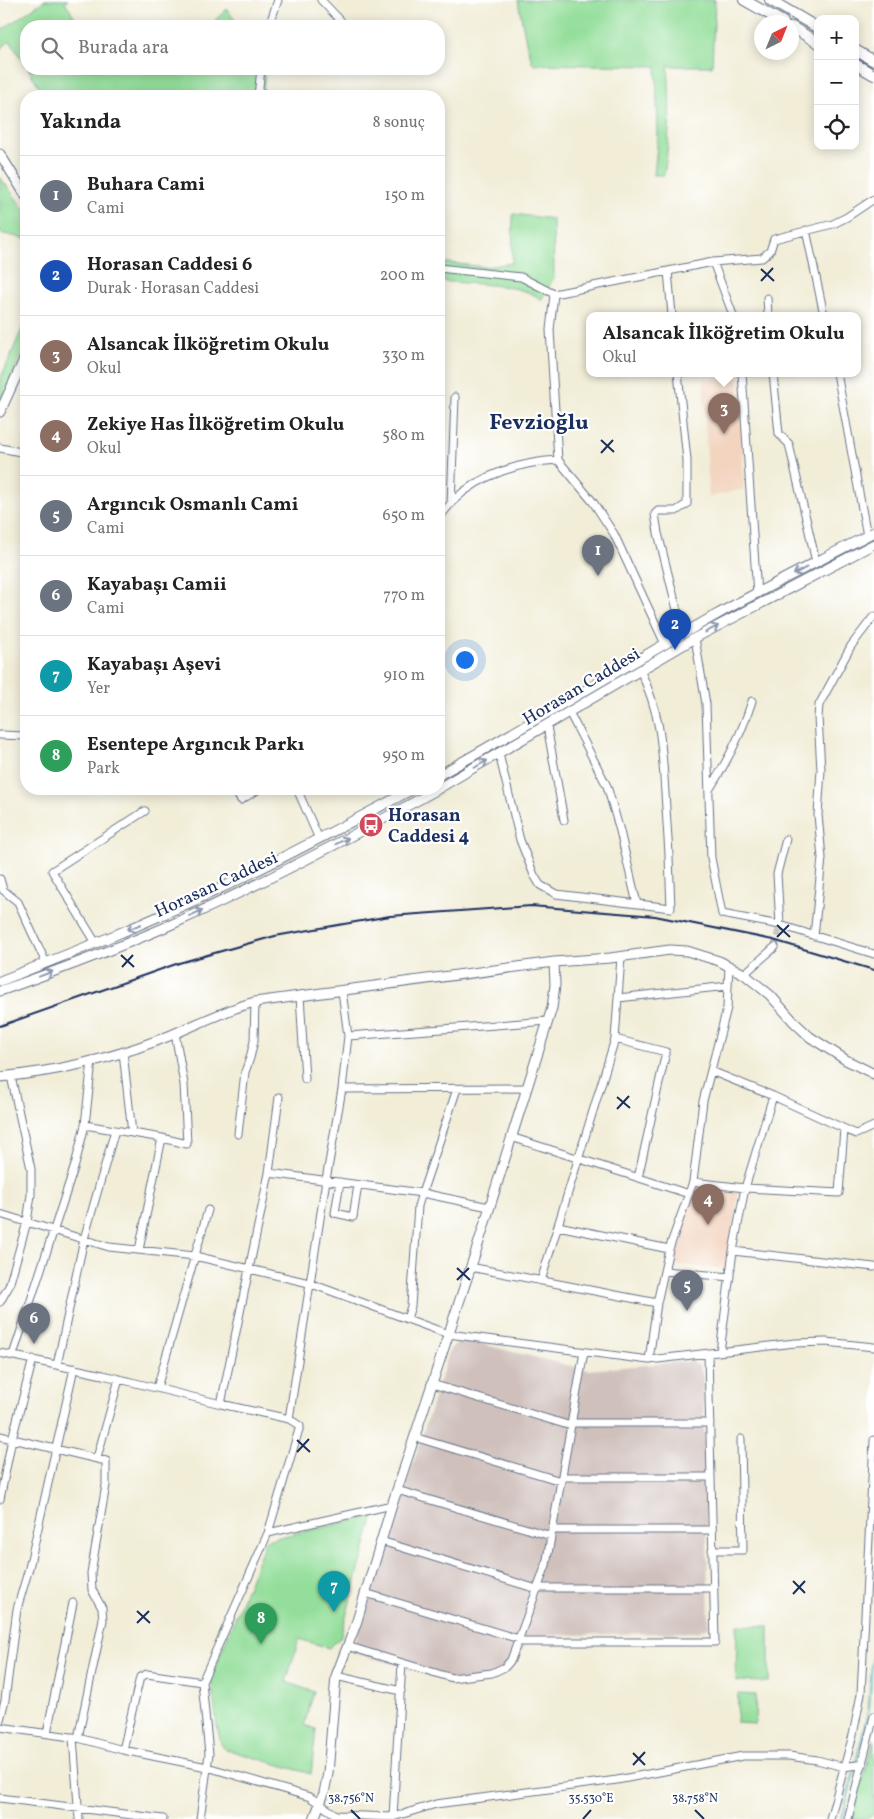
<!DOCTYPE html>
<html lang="tr">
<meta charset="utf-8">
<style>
:root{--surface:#fff;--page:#f2f2f2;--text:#222;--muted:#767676;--line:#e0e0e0;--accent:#d1495b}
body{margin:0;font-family:Vollkorn,serif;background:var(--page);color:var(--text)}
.controls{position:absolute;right:15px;top:15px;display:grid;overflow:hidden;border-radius:10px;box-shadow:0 2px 12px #0003}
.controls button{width:45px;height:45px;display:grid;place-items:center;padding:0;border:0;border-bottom:1px solid var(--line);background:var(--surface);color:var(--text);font:25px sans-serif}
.compass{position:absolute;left:754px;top:15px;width:45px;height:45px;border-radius:50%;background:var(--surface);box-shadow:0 2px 12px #0003;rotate:43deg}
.you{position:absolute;left:464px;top:659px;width:18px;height:18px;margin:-12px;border:4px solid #fff;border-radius:50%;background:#1a73e8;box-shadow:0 0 0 8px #1a73e833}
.badge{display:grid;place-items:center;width:32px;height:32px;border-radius:50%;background:var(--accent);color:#fff;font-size:16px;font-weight:700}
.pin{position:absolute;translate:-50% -41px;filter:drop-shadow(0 1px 2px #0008)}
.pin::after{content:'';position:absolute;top:26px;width:18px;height:15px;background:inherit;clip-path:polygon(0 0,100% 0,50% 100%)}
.popup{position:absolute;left:586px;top:312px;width:275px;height:65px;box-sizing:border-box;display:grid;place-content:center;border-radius:10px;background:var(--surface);filter:drop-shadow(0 1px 4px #0005);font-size:16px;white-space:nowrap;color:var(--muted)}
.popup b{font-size:19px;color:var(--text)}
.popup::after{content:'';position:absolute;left:50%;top:100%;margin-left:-10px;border:10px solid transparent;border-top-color:var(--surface)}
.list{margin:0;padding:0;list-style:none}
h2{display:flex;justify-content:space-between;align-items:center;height:65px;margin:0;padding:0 20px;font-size:21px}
h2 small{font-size:16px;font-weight:400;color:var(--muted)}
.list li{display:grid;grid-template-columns:32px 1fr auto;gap:15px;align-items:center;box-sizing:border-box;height:80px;padding:0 20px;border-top:1px solid var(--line)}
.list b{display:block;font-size:19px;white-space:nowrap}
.list p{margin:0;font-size:16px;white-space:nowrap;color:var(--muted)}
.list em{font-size:16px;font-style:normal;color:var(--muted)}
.icon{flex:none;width:28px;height:28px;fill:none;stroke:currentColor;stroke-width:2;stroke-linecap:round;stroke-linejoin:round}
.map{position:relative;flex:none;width:874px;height:1819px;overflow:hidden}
.search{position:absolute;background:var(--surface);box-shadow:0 2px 12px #0003;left:20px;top:20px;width:425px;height:55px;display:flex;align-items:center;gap:12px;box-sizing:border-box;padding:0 18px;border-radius:20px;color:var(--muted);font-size:19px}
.panel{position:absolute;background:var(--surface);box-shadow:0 2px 12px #0003;left:20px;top:90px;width:425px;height:705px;border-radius:20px}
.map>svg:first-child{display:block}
</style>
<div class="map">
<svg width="874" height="1819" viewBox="0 0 874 1819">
<rect width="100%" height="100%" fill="#fff"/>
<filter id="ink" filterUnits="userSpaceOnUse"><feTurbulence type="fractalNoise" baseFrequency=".02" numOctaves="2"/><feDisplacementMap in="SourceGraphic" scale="10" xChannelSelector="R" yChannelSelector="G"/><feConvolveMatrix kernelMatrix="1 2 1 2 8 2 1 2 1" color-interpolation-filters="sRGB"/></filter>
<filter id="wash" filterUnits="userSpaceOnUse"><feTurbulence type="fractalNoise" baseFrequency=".0096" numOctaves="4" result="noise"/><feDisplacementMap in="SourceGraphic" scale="20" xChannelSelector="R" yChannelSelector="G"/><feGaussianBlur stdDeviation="1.12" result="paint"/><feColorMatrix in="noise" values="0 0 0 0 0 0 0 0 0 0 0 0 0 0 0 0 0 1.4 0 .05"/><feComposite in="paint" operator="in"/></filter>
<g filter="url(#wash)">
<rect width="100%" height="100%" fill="#f1edd7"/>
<path fill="#f3d4bf" d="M739 377 744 489 709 497 703 379Z
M697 1184 738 1192 728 1269 676 1265 671 1262V1258Z"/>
<path fill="#cfc0bb" d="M460 1339 588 1370 691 1361 699 1366 703 1376 709 1626 706 1628 697 1632 529 1636 523 1649 514 1660 493 1675 463 1682H452L352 1652 450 1349Z"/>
<path fill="#93de9a" stroke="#57867c" d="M45 0H68L65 3 81 26H26V66L10 41 0 49V31Z
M518 0H715L712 66H668C671 103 670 139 664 175H654L658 136 656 66 533 64 526 42Z
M227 9 239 26H209Z
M28 69H110L114 74 121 69H265L263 96H122L120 94 116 96H45Z
M0 177 26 212V239L0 233Z
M513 214 553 219 554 278 541 300C526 283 462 284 439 281V262L485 267 512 263Z
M26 320V345L0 402V380Z
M374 1516 340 1638 329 1648 299 1639 286 1682 314 1692 304 1725 316 1729 311 1774 225 1749 221 1744 217 1726 211 1678 266 1540Z
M737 1625 769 1626V1682L736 1681Z
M738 1694 756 1695 755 1724 737 1723Z
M874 1739V1814L867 1819H852Z"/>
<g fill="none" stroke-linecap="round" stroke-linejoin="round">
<path stroke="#3dabbb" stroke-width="2" d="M856 1764 869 1707 874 1633
M842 1819 855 1768"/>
</g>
</g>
<g filter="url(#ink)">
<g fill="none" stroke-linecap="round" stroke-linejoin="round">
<path stroke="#c6c7bf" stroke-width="7" stroke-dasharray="7 3.5" stroke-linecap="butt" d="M775 947 780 925"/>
<defs>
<path id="minor" d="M321 0 341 21
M269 26 278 0
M258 96 261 69
M806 230 824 315
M713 262 733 315
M439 268 521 277 554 294 713 262 762 258 770 251 774 239 833 224 847 217 874 199
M668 271 672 315
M554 294 550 330 558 460 593 502 614 534 665 644
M767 298 768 315
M678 373 687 460V504L676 511H658L655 514 658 533 683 634
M742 373 757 594
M773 373 779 434 789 444 816 562
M837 373 867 536
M0 448 26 453
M451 504 455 397
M439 518C444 512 448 506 454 500 481 474 522 462 558 460
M695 638 706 704 711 858 722 914 780 925 874 954
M569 712 607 786 620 831 637 904
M547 726 564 820
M0 735 26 736
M499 754 520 840 534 875 540 885 556 894 671 908C670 869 668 831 665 793 662 746 661 714 640 670
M233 789 241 800 259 789
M297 789 319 839
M709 790C727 762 742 734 752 701
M0 879 3 890 18 902 46 963
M780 925 777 874 786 839
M814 936 822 858 818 815 821 770 818 717 819 705 851 646 874 616
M96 943 52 871 145 811
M744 974 775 947
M300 995 305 1079
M618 998 728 986
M348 1036 548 1021
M615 1039 666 1052 638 1178
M123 1052 132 1133
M711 1071 773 1096 856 1134 874 1126
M342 1089 526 1088
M85 1125 162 1138 187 1144 184 1084 175 1033
M238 1134 245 1072 250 1058 254 1041 255 1002
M511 1137 689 1194
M269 1173 422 1193 457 1089
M340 1182 335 1213 353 1217 358 1185
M693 1182 745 1188 839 1193 844 1129
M0 1214 109 1247 195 1256 309 1283 448 1334 649 1360 795 1343 826 1342 874 1347
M558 1226 669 1249
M139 1250 162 1138
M733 1251 874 1267
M470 1267 657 1303
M664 1271 730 1277
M541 1281 615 1039 621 957
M0 1302 9 1286 27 1222 31 1195V1169L11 1076
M407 1319 411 1306 418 1206 422 1193 489 1207
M720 1352 733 1251 745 1188 773 1096
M0 1353 103 1375 221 1404 289 1419 326 1180 342 1089 348 1036 342 991
M13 1355 75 1165 85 1125 92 1061
M649 1360 657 1303 669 1249 693 1182 703 1101 727 1008 729 966
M57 1365 84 1239 115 1130
M432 1384 571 1426
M157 1388 208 1210
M221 1404 269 1173 279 1097
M571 1423H710
M0 1436 106 1461V1485L91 1573 92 1590 102 1608 103 1620 78 1738
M414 1437 561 1481
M97 1458 119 1379
M562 1477H711
M397 1490 551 1536
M0 1499 12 1439 33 1359
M552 1530H712
M268 1533 392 1505
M381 1541 537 1589
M712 1550H743L741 1439
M537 1588H714
M365 1593 519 1639
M518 1642H715L708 1353
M347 1646 452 1678 492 1673 505 1667 511 1660 546 1565 584 1352
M336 1676 401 1691
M0 1720 5 1700 17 1609 29 1568 74 1368
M0 1727 78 1738 123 1750 207 1767 310 1797 336 1815 393 1817 402 1663
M47 1733 73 1603
M73 1737 79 1819
M123 1750 140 1677 147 1674 202 1682
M0 1798 163 1819
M393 1817 436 1804 617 1780 743 1756H789L817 1760 844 1767 863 1764
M200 1819 209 1754 202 1682 268 1533 300 1426 289 1419
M830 1819 853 1735 861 1694 874 1440
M848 1819 874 1716"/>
<path id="tertiary" d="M0 154 26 196
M0 412 26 355
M439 775C532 723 623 667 716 615 768 586 821 560 874 532
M439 788 695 638 874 544
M0 981C74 952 148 923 221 888 286 857 349 823 413 789
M0 991C59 970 119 948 177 922 266 882 353 836 438 789
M0 1077C53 1072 106 1060 156 1041 189 1029 220 1011 255 1002L554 962 610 958 670 950 687 951 719 961 744 974 770 995 794 1022 810 1037 846 1060 874 1074
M314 1819 324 1793 328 1773 336 1676 356 1624 392 1505 477 1248 552 1008 555 985 554 962"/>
<path id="secondary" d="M744 0 783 22
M770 0 818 28
M792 27 818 43
M855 50 874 61
M855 64 874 75"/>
</defs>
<use href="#minor" stroke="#667288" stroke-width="9"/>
<use href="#tertiary" stroke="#667288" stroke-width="11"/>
<use href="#secondary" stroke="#667288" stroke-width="12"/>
<use href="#minor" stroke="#fff" stroke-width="7"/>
<use href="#tertiary" stroke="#fff" stroke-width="9"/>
<use href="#secondary" stroke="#fff" stroke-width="10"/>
<path stroke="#1b2f5e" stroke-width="2" d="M0 1026 179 963 275 936 390 916 531 906 655 916 773 940 874 970"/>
</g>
<defs><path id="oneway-shaft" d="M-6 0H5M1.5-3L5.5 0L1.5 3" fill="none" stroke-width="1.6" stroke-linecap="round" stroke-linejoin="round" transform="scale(1.25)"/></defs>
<g stroke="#8d97ae">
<use href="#oneway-shaft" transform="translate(800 571) rotate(152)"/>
<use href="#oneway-shaft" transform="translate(712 629) rotate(-27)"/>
<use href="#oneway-shaft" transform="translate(481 764) rotate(-30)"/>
<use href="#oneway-shaft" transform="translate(342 841) rotate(-27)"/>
<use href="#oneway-shaft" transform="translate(196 913) rotate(-24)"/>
<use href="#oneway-shaft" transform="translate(134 927) rotate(157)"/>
<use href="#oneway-shaft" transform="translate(46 974) rotate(-21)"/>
</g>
</g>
<path fill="none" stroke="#1b2f5e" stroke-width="2" d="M761 269 774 281M761 281 773 268M601 440 614 452M601 453 613 440M777 925 790 937M777 937 789 925M121 955 134 967M122 967 133 955M617 1097 630 1108M617 1109 629 1096M457 1268 470 1280M457 1280 469 1268M297 1440 310 1452M297 1452 309 1439M793 1581 805 1593M793 1594 805 1581M137 1611 150 1623M137 1623 149 1611M633 1753 645 1765M633 1765 645 1752M351 1810 360 1819M695 1810 704 1819M583 1819 591 1810"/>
<defs>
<symbol id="bus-disc" viewBox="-11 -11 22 22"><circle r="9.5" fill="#d1495b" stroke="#fff"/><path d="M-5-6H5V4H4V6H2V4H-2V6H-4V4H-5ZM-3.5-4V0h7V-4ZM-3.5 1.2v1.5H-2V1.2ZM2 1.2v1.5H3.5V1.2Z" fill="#fff"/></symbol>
</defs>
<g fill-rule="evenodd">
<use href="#bus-disc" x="357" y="811" width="28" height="28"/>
</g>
<g text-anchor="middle" stroke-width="4.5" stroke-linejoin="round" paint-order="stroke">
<g font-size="18" fill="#1b2f5e" stroke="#fff">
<text transform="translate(581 686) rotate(-31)" y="6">Horasan Caddesi</text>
<text transform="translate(216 884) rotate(-25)" y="6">Horasan Caddesi</text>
</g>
<g font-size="18" font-weight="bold" fill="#1b2f5e" stroke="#fff" text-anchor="start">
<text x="388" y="821">Horasan<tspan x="388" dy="21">Caddesi 4</tspan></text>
</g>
<g font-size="22" font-weight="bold" fill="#1b2f5e" stroke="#fff">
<text x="539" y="429">Fevzioğlu</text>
</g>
</g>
<g font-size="12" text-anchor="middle" fill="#1b2f5e" stroke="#fff" stroke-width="4.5" stroke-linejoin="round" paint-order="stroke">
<text x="591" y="1802">35.530°E</text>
<text x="351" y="1802">38.756°N</text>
<text x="695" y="1802">38.758°N</text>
</g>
</svg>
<div class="controls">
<button>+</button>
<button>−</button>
<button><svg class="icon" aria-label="locate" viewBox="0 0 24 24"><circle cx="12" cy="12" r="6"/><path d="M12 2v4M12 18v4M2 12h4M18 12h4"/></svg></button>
</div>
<svg class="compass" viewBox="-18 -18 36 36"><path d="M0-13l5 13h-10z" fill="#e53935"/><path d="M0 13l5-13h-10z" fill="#767676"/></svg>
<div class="you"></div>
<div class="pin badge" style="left:598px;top:576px;background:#6b7280">1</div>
<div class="pin badge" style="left:675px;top:650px;background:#1a4fb4">2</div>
<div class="pin badge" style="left:724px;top:434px;background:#8d6e63">3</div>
<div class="popup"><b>Alsancak İlköğretim Okulu</b>Okul</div>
<div class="pin badge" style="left:708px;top:1225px;background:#8d6e63">4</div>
<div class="pin badge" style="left:687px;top:1311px;background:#6b7280">5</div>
<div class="pin badge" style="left:34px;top:1344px;background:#6b7280">6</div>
<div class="pin badge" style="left:334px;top:1612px;background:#0f9aa8">7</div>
<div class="pin badge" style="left:261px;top:1644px;background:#2e9e5b">8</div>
<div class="search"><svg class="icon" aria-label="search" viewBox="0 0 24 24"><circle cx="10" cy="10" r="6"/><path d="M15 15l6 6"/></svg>Burada ara</div>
<section class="panel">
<h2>Yakında<small>8 sonuç</small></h2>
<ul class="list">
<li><span class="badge" style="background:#6b7280">1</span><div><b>Buhara Cami</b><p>Cami</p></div><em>150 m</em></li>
<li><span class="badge" style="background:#1a4fb4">2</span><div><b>Horasan Caddesi 6</b><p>Durak · Horasan Caddesi</p></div><em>200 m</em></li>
<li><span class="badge" style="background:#8d6e63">3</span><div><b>Alsancak İlköğretim Okulu</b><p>Okul</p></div><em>330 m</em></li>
<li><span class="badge" style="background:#8d6e63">4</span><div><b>Zekiye Has İlköğretim Okulu</b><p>Okul</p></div><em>580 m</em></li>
<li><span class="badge" style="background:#6b7280">5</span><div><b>Argıncık Osmanlı Cami</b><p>Cami</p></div><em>650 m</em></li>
<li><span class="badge" style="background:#6b7280">6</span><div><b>Kayabaşı Camii</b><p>Cami</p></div><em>770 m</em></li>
<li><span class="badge" style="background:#0f9aa8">7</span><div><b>Kayabaşı Aşevi</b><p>Yer</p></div><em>910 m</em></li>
<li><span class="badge" style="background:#2e9e5b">8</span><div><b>Esentepe Argıncık Parkı</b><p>Park</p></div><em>950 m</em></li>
</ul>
</section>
</div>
